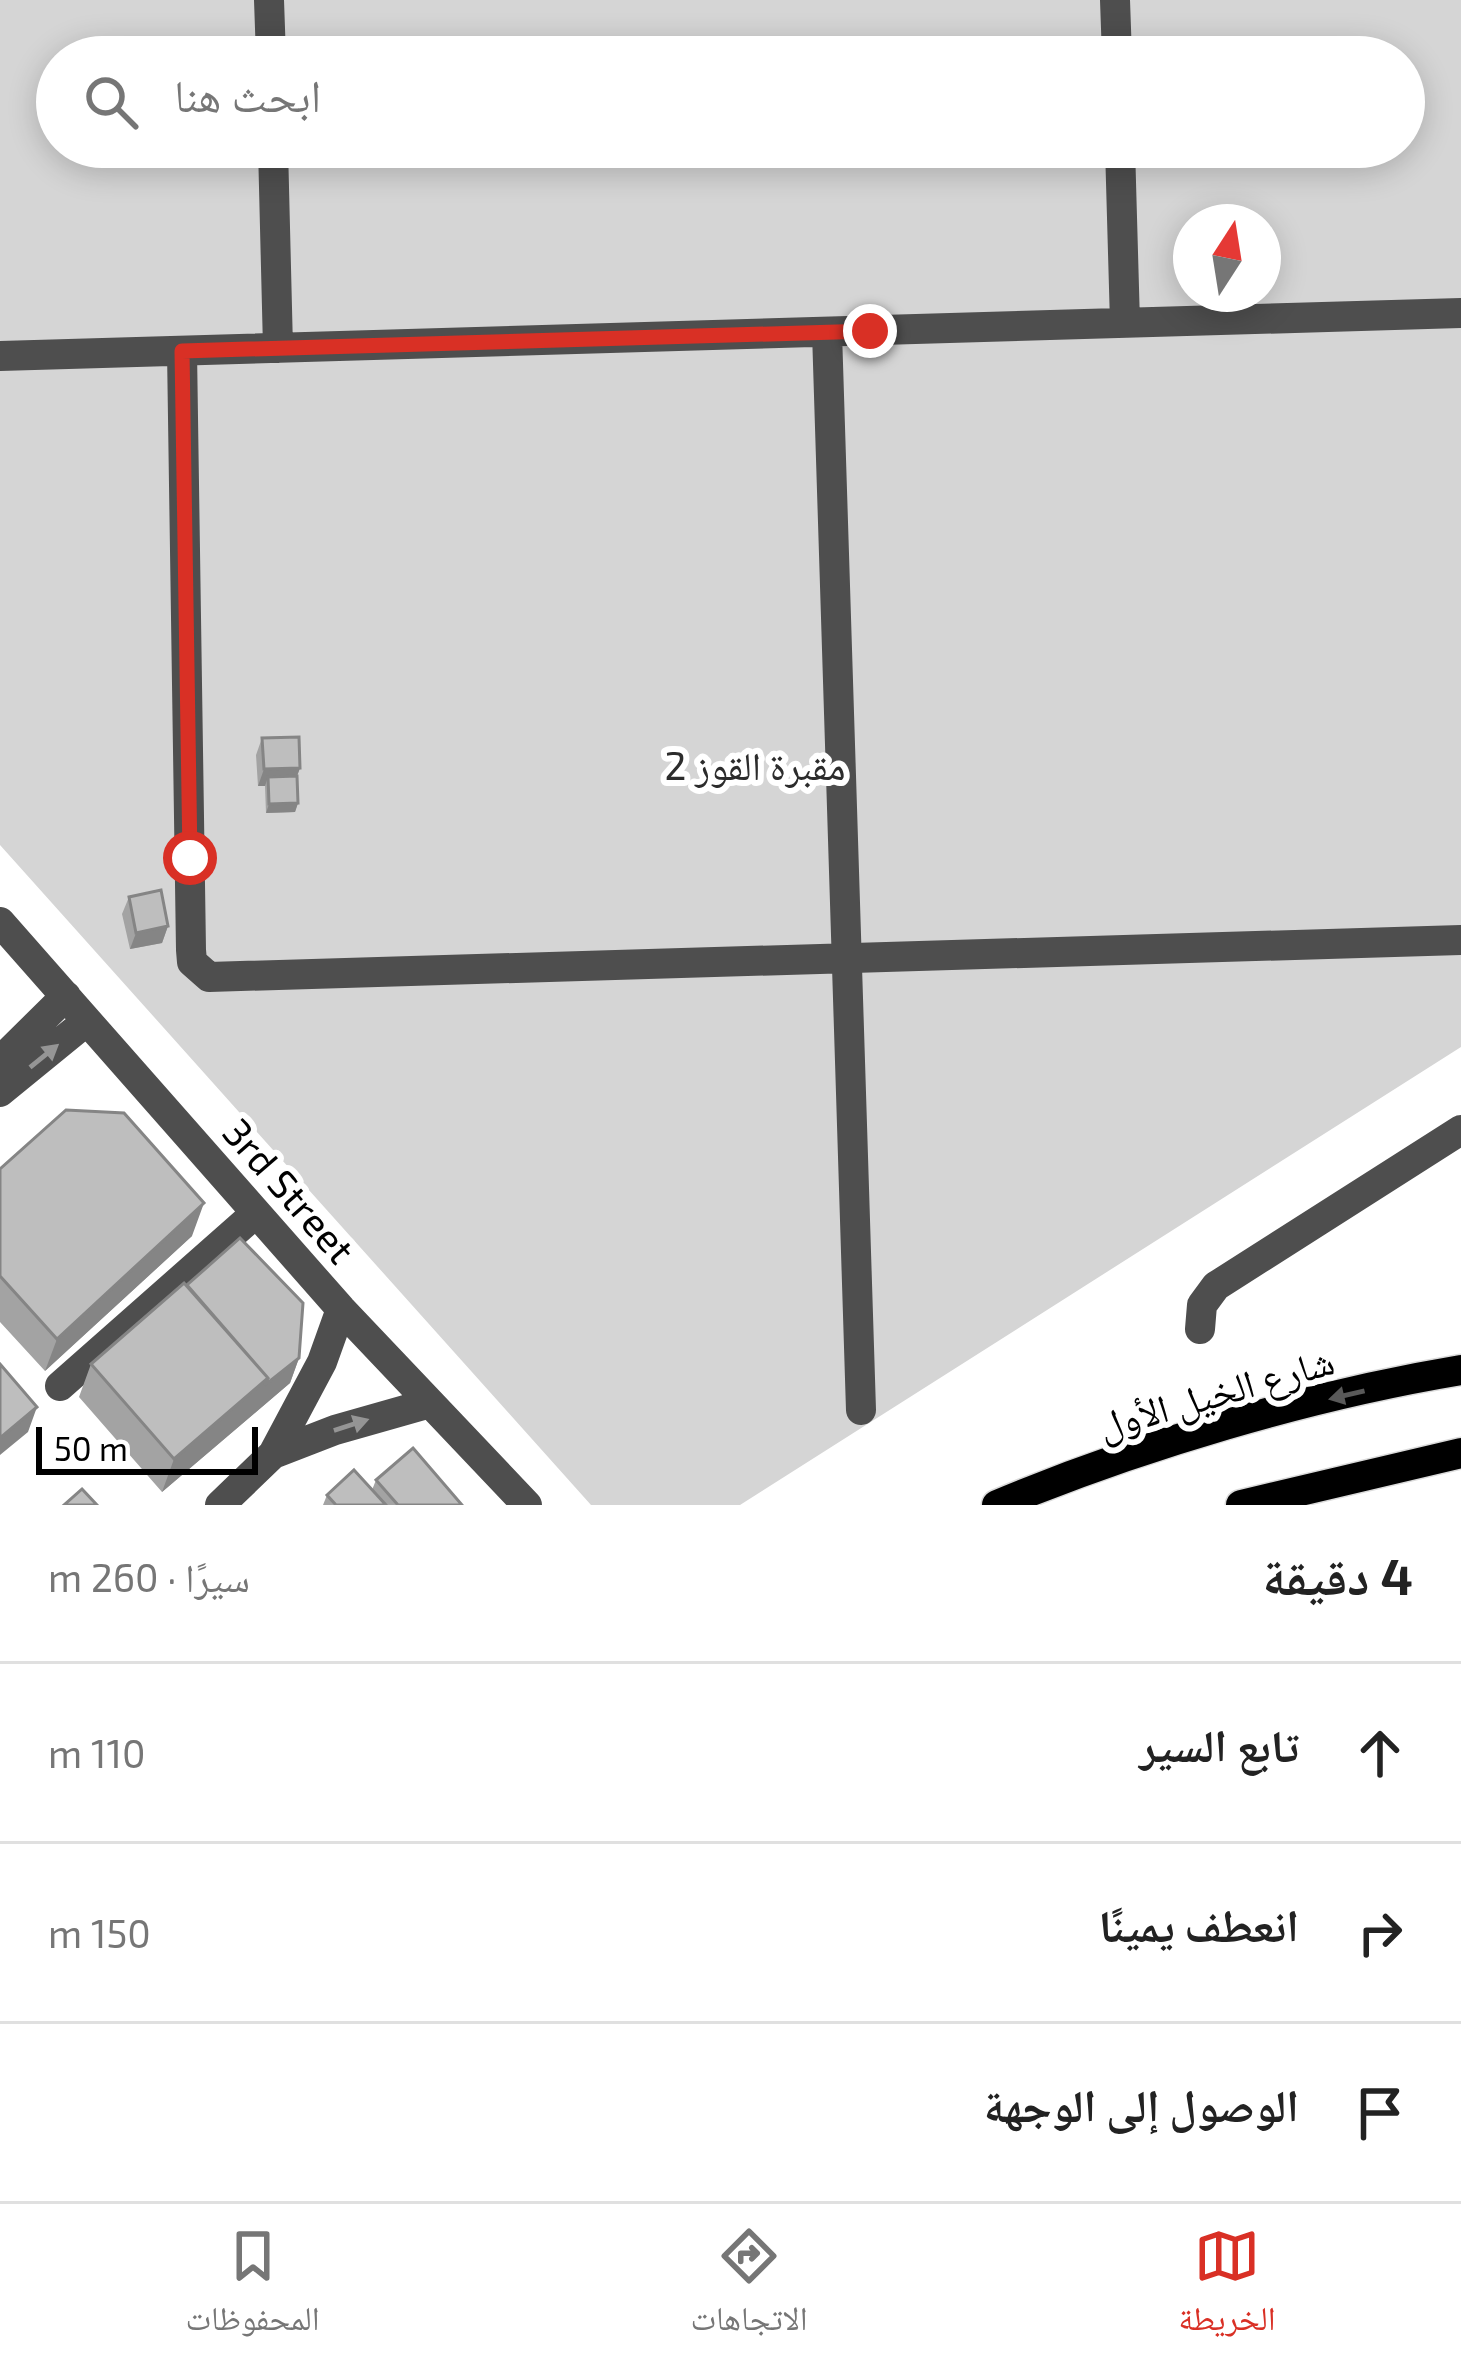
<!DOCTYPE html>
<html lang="ar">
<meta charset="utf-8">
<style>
:root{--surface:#fff;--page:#f6f6f6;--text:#222;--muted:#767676;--line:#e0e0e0;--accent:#d93025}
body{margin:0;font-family:"Exo 2","Noto Naskh Arabic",sans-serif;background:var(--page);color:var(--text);direction:rtl}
.compass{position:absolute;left:1173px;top:204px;width:108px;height:108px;border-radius:50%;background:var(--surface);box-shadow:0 6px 30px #0003;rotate:12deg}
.scale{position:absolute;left:36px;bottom:30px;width:222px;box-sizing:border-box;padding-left:12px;border:6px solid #000;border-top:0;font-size:33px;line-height:42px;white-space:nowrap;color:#000;-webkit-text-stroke:9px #fff;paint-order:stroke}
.stop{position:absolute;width:36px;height:36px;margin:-27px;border:9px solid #d93025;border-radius:50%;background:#fff}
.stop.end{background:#d93025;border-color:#fff;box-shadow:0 3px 12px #0008}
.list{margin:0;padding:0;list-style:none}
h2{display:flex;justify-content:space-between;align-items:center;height:156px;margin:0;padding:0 48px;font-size:51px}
h2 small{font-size:39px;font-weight:400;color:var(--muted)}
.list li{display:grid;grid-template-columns:78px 1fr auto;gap:36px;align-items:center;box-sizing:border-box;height:180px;padding:0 48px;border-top:3px solid var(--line)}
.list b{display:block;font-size:45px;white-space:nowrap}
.list em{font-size:39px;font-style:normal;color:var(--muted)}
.icon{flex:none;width:66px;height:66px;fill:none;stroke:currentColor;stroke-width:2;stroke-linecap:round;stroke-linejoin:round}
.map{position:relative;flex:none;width:1461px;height:1505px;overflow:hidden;direction:ltr}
.search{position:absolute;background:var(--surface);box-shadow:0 6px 30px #0003;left:36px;right:36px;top:36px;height:132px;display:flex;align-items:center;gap:30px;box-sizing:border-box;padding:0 42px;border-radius:66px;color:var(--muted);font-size:45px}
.sheet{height:696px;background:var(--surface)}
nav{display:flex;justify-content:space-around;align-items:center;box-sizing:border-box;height:168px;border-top:3px solid var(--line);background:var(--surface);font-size:33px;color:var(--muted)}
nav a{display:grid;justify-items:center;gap:6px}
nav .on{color:var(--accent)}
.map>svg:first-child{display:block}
</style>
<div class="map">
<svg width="1461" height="1505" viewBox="0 0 1461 1505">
<rect width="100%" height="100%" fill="#fff"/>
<path fill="#d5d5d5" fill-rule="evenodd" d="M0 0H1461V1047L740 1505H591L0 845ZM57 57H1404V147H57ZM1191 222H1263V294H1191Z"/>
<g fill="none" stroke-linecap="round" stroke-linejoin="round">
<defs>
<path id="major" d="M997 1505C1138 1446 1310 1395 1461 1370
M1241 1505 1461 1453"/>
</defs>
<use href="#major" stroke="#dbdbdb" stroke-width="33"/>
<path stroke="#4e4e4e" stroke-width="30" d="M269 0 271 57
M1115 0 1117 57
M273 147 278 348
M1120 147 1125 323
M827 332 861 1410
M182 351 191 950 192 962 209 977 1461 940
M0 356 1461 313
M0 922 341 1309 527 1505
M0 1061 66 996
M0 1092 87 1021
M1200 1329 1202 1305 1216 1286 1461 1130
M60 1386 256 1213
M273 1454 335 1430 430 1403
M220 1505 273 1454 322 1362 341 1309"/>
<use href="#major" stroke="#000" stroke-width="30"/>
</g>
<path fill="#a3a3a3" d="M262 738 300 768 297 776 298 803 295 812 266 813 265 786H258L256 755Z
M129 897 168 926 162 943 130 949 122 914Z
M0 1169 192 1236 45 1371 0 1322Z
M299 1358 290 1383 162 1492 79 1397 91 1364Z
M376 1480 462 1505H323L327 1495 372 1490Z"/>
<path fill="#858585" d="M300 768 294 784 268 777 265 786H258L264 769Z
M298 803 295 812 266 813 269 804Z
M168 926 162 943 130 949 136 933Z
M204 1203 192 1236 45 1371 57 1339Z
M299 1358 290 1383 162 1492 174 1459 268 1378Z
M37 1407 28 1432 0 1455V1438Z"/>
<path fill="#bebebe" stroke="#858585" stroke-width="3" d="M299 737 300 768 264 769 262 738Z
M297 776 298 803 269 804 268 777Z
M161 890 168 926 136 933 129 897Z
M66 1110 124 1113 204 1203 57 1339 0 1276V1169Z
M240 1238 303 1303 299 1358 265 1385 268 1378 187 1285Z
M184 1283 268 1378 174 1459 91 1364Z
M0 1364 37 1407 0 1438Z
M413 1448 462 1505H398L376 1480Z
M354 1470 386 1505H336L327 1495Z
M82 1489 97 1505H64Z"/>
<defs><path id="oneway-solid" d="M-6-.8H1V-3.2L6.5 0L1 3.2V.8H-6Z" transform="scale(3)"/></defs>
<g fill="#959595">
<use href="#oneway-solid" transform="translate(44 1056) rotate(-39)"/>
<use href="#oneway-solid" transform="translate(351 1425) rotate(-18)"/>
</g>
<use fill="#595959" href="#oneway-solid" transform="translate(1347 1395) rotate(167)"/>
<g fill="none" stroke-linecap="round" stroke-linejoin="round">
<path stroke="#d93025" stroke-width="15" d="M190 858 182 351 870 331"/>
</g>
<g text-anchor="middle" stroke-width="12" stroke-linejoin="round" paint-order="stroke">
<g font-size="39" fill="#2c2c2c" stroke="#fff">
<text x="755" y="780">مقبرة القوز 2</text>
</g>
<g font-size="39" fill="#000" stroke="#fff">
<text transform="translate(289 1191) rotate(49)" y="14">3rd Street</text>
<text transform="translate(1216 1393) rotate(-16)" y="14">شارع الخيل الأول</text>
</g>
</g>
</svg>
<svg class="compass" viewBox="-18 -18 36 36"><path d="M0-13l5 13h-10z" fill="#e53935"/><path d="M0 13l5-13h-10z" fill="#767676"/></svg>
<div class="scale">50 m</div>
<div class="stop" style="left:190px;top:858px"></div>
<div class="stop end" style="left:870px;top:331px"></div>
<div class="search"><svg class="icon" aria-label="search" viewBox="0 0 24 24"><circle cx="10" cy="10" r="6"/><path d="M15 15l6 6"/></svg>ابحث هنا</div>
</div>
<section class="sheet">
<h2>4 دقيقة<small>سيرًا · 260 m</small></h2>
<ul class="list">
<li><svg class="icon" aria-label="ahead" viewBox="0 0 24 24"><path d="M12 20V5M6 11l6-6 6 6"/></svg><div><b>تابع السير</b></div><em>110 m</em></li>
<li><svg class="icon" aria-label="right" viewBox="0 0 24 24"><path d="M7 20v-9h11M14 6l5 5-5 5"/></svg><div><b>انعطف يمينًا</b></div><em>150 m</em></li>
<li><svg class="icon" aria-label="arrive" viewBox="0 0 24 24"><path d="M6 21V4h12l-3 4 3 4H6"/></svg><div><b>الوصول إلى الوجهة</b></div></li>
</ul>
</section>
<nav>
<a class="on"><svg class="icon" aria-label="map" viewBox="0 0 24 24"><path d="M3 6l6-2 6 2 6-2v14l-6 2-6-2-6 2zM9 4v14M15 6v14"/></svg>الخريطة</a>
<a><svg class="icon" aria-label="directions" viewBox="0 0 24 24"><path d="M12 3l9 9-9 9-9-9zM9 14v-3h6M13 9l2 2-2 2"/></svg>الاتجاهات</a>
<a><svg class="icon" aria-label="saved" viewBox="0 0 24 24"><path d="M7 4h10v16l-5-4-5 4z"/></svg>المحفوظات</a>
</nav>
